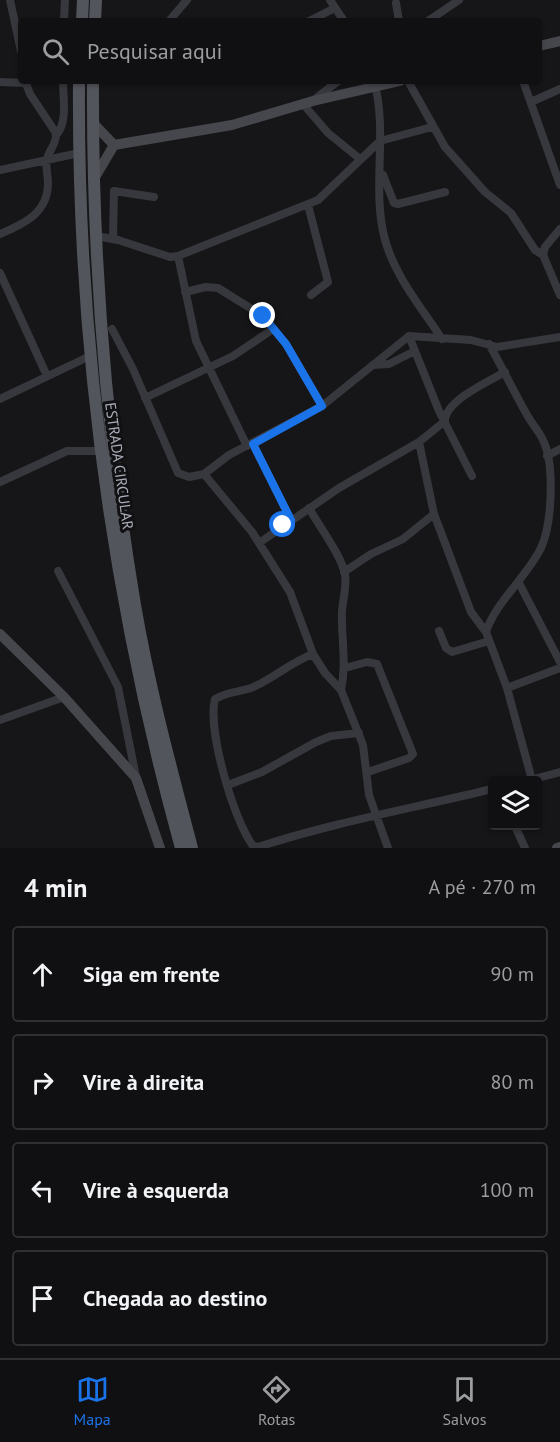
<!DOCTYPE html>
<html lang="pt">
<meta charset="utf-8">
<style>
:root{--surface:#101012;--page:#1e1e20;--text:#f1f3f6;--muted:#9c9d9f;--line:#303032;--accent:#1a73e8}
body{margin:0;font-family:"PT Sans",sans-serif;background:var(--page);color:var(--text)}
.controls{position:absolute;right:18px;bottom:18px;display:grid;overflow:hidden;border-radius:6px;box-shadow:0 2px 4px #0004}
.controls button{width:54px;height:54px;display:grid;place-items:center;padding:0;border:0;border-bottom:2px solid var(--line);background:var(--surface);color:var(--text);font:30px sans-serif}
.stop{position:absolute;width:18px;height:18px;margin:-14px;border:4px solid #1a73e8;border-radius:50%;background:#fff}
.stop.end{background:#1a73e8;border-color:#fff;box-shadow:0 2px 6px #0008}
.list{margin:0;padding:0;list-style:none}
h2{display:flex;justify-content:space-between;align-items:center;height:78px;margin:0;padding:0 24px;font-size:26px}
h2 small{font-size:20px;font-weight:400;color:var(--muted)}
.list li{display:grid;grid-template-columns:39px 1fr auto;gap:18px;align-items:center;box-sizing:border-box;height:96px;margin:0 12px 12px;padding:0 12px;border:2px solid var(--line);border-radius:6px}
.list b{display:block;font-size:22px;white-space:nowrap}
.list em{font-size:20px;font-style:normal;color:var(--muted)}
.icon{flex:none;width:33px;height:33px;fill:none;stroke:currentColor;stroke-width:2;stroke-linecap:round;stroke-linejoin:round}
.map{position:relative;flex:none;width:560px;height:848px;overflow:hidden}
.search{position:absolute;background:var(--surface);box-shadow:0 2px 4px #0004;left:18px;right:18px;top:18px;height:66px;display:flex;align-items:center;gap:15px;box-sizing:border-box;padding:0 21px;border-radius:6px;color:var(--muted);font-size:22px}
.sheet{height:510px;background:var(--surface)}
nav{display:flex;justify-content:space-around;align-items:center;box-sizing:border-box;height:84px;border-top:2px solid var(--line);background:var(--surface);font-size:16px;color:var(--muted)}
nav a{display:grid;justify-items:center;gap:3px}
nav .on{color:var(--accent)}
.map>svg:first-child{display:block}
</style>
<div class="map">
<svg width="560" height="848" viewBox="0 0 560 848">
<rect width="100%" height="100%" fill="#161618"/>
<g fill="none" stroke-linecap="round" stroke-linejoin="round">
<path stroke="#37383d" stroke-width="8" d="M10 0 21 51
M330 0 344 21
M396 3 399 21
M64 21 65 0
M169 21 187 0
M309 21 335 8
M428 21 459 0
M374 81C388 131 372 186 384 236 393 274 421 307 442 339
M408 81 445 147 485 192 511 213 535 250 543 255 560 295
M523 81 560 185
M0 82 26 83
M314 100 338 81
M531 102 560 89
M303 104 328 133 360 159
M56 135C68 123 63 97 63 81
M0 170 79 153
M383 175 394 203 398 204 445 192
M308 205 328 282 311 295
M0 234C24 224 48 213 48 183 48 175 45 166 47 159 49 150 57 144 56 133L30 94 25 81
M96 236 118 240 170 257 178 256 318 200 380 141 432 127
M113 239 114 191 154 197
M543 255 545 247 560 229
M178 256 196 341 247 446
M0 273 47 376
M185 292 206 287 218 288 263 316 286 344 322 406
M112 329 133 369 178 473 189 477 204 474 229 455 322 406 409 336 471 340 497 347 560 337
M409 336 439 411 472 476
M373 365 389 364 415 351
M145 398 233 356 273 329
M0 399 90 356
M419 442 434 514 471 612 486 632 507 688 532 780
M253 444 291 520
M547 456 560 449
M204 474 252 532 290 592 313 654 325 673 341 690 363 745 369 795 388 848
M0 482 67 451H100
M309 508C319 526 341 555 345 574 347 587 343 598 342 611 341 638 347 663 341 690
M259 543 339 488 419 442 445 421C445 401 489 381 505 372
M58 571 118 687 136 777
M344 572 371 554 403 539 434 514
M519 583 560 662
M439 631 446 648 452 652 489 641
M486 632C495 603 526 578 541 548 552 524 555 465 543 440 539 431 531 423 526 413 513 390 502 367 489 344
M313 654C289 663 273 679 251 688 239 692 226 692 215 699 207 730 234 821 253 846L258 847C335 822 414 808 492 789
M345 668 367 662 377 664 413 754 409 758 368 772
M507 688 560 668
M0 720 64 697
M530 780 560 772
M228 785 262 772 316 742 331 736 359 733
M515 826 525 848"/>
<path stroke="#45474d" stroke-width="10" d="M539 46 560 41
M93 123 114 145
M114 145 232 125 313 101 400 81
M94 179 114 145
M0 634 64 697 136 778 160 848
M557 848 560 847"/>
<path stroke="#53555c" stroke-width="12" d="M82 21 83 0
M95 21 96 0
M79 81C77 340 112 598 181 848
M93 81C92 257 106 432 135 605 149 687 171 768 192 848"/>
</g>
<g fill="none" stroke-linecap="round" stroke-linejoin="round">
<path stroke="#1a73e8" stroke-width="8" d="M263 316 286 344 322 406 253 444 291 520 283 525"/>
</g>
<g text-anchor="middle" stroke-width="6" stroke-linejoin="round" paint-order="stroke">
<g font-size="15" fill="#a8adb8" stroke="#111113">
<text transform="translate(119 466) rotate(82)" y="5">ESTRADA CIRCULAR</text>
</g>
</g>
</svg>
<div class="controls">
<button><svg class="icon" aria-label="layers" viewBox="0 0 24 24"><path d="M12 4l9 5-9 5-9-5zM3 14l9 5 9-5"/></svg></button>
</div>
<div class="stop" style="left:283px;top:525px"></div>
<div class="stop end" style="left:263px;top:316px"></div>
<div class="search"><svg class="icon" aria-label="search" viewBox="0 0 24 24"><circle cx="10" cy="10" r="6"/><path d="M15 15l6 6"/></svg>Pesquisar aqui</div>
</div>
<section class="sheet">
<h2>4 min<small>A pé · 270 m</small></h2>
<ul class="list">
<li><svg class="icon" aria-label="ahead" viewBox="0 0 24 24"><path d="M12 20V5M6 11l6-6 6 6"/></svg><div><b>Siga em frente</b></div><em>90 m</em></li>
<li><svg class="icon" aria-label="right" viewBox="0 0 24 24"><path d="M7 20v-9h11M14 6l5 5-5 5"/></svg><div><b>Vire à direita</b></div><em>80 m</em></li>
<li><svg class="icon" aria-label="left" viewBox="0 0 24 24"><path d="M17 20v-9H6M10 6l-5 5 5 5"/></svg><div><b>Vire à esquerda</b></div><em>100 m</em></li>
<li><svg class="icon" aria-label="arrive" viewBox="0 0 24 24"><path d="M6 21V4h12l-3 4 3 4H6"/></svg><div><b>Chegada ao destino</b></div></li>
</ul>
</section>
<nav>
<a class="on"><svg class="icon" aria-label="map" viewBox="0 0 24 24"><path d="M3 6l6-2 6 2 6-2v14l-6 2-6-2-6 2zM9 4v14M15 6v14"/></svg>Mapa</a>
<a><svg class="icon" aria-label="directions" viewBox="0 0 24 24"><path d="M12 3l9 9-9 9-9-9zM9 14v-3h6M13 9l2 2-2 2"/></svg>Rotas</a>
<a><svg class="icon" aria-label="saved" viewBox="0 0 24 24"><path d="M7 4h10v16l-5-4-5 4z"/></svg>Salvos</a>
</nav>
